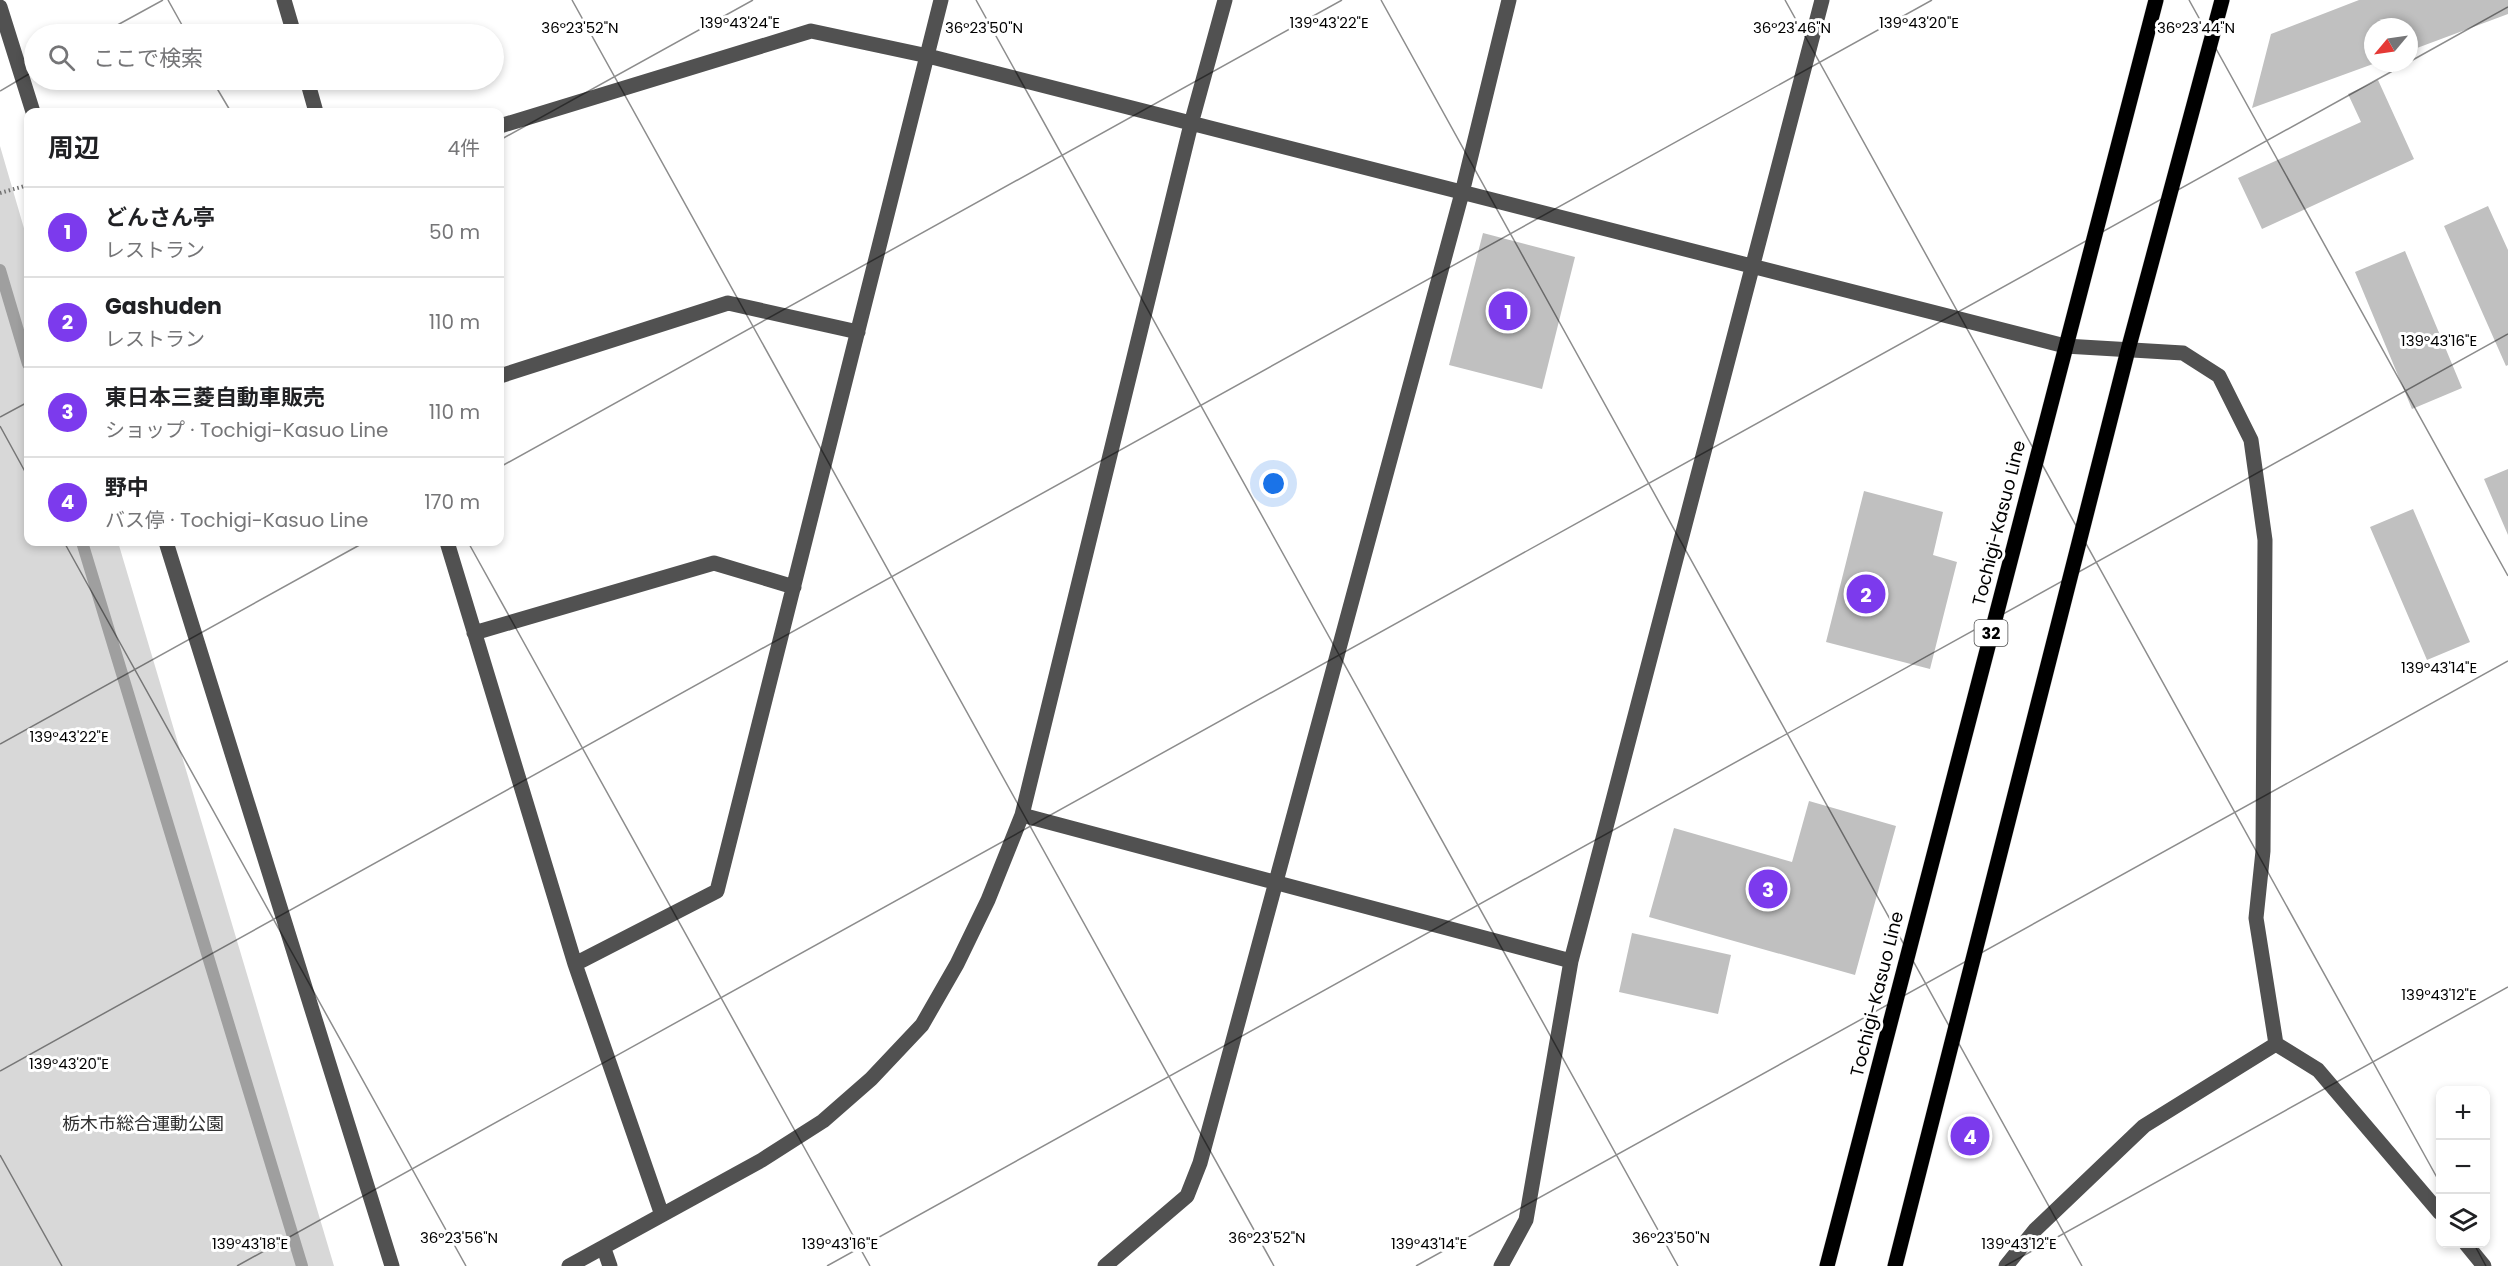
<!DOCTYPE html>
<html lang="ja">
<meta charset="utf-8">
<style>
:root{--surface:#fff;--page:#f6f6f6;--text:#202124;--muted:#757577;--line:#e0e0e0;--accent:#7c3aed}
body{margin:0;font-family:Poppins,"Noto Sans JP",sans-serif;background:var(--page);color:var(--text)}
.controls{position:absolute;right:18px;bottom:18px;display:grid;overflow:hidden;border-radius:12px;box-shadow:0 3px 9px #0003}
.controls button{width:54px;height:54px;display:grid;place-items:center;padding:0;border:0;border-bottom:2px solid var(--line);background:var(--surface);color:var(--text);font:30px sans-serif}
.compass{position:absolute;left:2364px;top:18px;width:54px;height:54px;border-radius:50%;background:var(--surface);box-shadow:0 3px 9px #0003;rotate:241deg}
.you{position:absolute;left:1274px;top:484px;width:21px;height:21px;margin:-15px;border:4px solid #fff;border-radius:50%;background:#1a73e8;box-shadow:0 0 0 9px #1a73e833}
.badge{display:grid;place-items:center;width:39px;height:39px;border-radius:50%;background:var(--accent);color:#fff;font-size:20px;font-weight:700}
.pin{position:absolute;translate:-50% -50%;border:3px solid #fff;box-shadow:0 2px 6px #0006}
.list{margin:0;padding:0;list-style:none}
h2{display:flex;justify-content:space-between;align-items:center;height:78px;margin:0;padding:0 24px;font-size:26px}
h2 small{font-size:20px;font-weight:400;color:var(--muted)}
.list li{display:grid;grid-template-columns:39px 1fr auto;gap:18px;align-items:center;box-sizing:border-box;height:90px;padding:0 24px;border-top:2px solid var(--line)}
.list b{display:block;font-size:22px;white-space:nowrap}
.list p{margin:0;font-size:20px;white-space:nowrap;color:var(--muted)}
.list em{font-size:20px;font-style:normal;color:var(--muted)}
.icon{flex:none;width:33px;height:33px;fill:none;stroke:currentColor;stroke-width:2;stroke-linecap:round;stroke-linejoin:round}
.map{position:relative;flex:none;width:2508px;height:1266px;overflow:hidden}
.search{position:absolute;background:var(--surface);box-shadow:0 3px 9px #0003;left:24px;top:24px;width:480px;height:66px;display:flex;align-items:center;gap:15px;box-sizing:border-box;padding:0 21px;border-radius:33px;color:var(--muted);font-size:22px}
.panel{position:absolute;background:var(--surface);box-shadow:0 3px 9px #0003;left:24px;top:108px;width:480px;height:438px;border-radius:12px}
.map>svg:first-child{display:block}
</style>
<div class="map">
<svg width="2508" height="1266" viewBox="0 0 2508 1266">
<rect width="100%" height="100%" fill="#fff"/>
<path fill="#d8d8d8" d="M0 146 28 242V542H118L334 1266H0Z"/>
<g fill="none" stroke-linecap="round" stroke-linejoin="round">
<path stroke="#9f9f9f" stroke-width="12" d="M0 270 28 364
M82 542 302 1266"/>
</g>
<path fill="#c0c0c0" d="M2359 0H2508V14L2409 51V27H2373V64L2252 108 2271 34Z
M2378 80 2414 159 2262 229 2238 178 2361 122 2348 94Z
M2488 206 2508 250V365L2506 366 2444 226Z
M1483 233 1575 257 1542 389 1449 365Z
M2405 251 2462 388 2412 409 2355 272Z
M2508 469V535L2484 479Z
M1864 491 1943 512 1933 555 1957 562 1930 669 1826 642Z
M2413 509 2470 642 2427 660 2370 527Z
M1809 801 1896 826 1855 975 1649 917 1674 828 1792 862Z
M1632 933 1731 955 1718 1014 1619 992Z"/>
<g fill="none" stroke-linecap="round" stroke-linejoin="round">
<defs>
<path id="major" d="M1827 1266 2156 0
M1895 1266 2128 350 2222 0"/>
</defs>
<use href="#major" stroke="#dbdbdb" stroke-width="16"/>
<path stroke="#737373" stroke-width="4" stroke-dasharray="1.5 3" stroke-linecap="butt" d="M0 193 28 185"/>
<path stroke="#515151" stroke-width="15" d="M284 0 294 34
M0 7 33 112
M307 80 316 112
M500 126 811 31 928 56 2065 346 2183 353 2219 376 2251 440 2265 540 2263 851 2256 918 2276 1044 2318 1070 2440 1213
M500 376 728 303 858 332
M166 542 392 1266
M447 542 575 964 662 1215
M474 633 714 563 794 587
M1022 815 1571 961
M575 964 717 891 941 0
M2466 1244 2484 1266
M604 1249 610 1266
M569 1266 762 1160 823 1121 871 1079 922 1025 957 964 988 900 1022 815 1191 124 1225 0
M1105 1266 1187 1196 1200 1163 1462 193 1509 0
M1501 1266 1526 1220 1571 961 1822 0
M2006 1266 2035 1230 2144 1126 2276 1044"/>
<use href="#major" stroke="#000" stroke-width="15"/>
</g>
<path fill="none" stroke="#000" stroke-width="1.5" stroke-opacity="0.45" d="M168 0 187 34M572 0 1274 1266M976 0 1678 1266M1381 0 2082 1266M1785 0 2440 1183M2189 0 2508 576M101 34 163 0M2409 62 2508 7M212 80 231 112M0 91 34 71M500 140 753 0M0 417 28 402M0 426 28 477M500 467 1342 0M64 542 466 1266M468 542 870 1266M0 744 365 542M0 1071 1932 0M0 1155 62 1266M2474 1244 2486 1266M237 1266 2407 63M827 1266 2508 334M1416 1266 2508 661M2005 1266 2508 987"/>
<g text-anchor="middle" stroke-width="6" stroke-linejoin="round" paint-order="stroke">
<rect fill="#fff" stroke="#4c4c4c" stroke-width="1.5" x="1974.5" y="620" width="33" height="26" rx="4.5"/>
<g font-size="16" font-weight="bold" fill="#000">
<text x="1991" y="639">32</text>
</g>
<g font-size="18" fill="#000" stroke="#fff">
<text transform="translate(1999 523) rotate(-76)" y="6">Tochigi-Kasuo Line</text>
<text transform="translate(1877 994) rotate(-76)" y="6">Tochigi-Kasuo Line</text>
</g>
<g font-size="18" fill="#2f2f2f" stroke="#fff">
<text x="143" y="1130">栃木市総合運動公園</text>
</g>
</g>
<g font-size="15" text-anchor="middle" fill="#000" stroke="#fff" stroke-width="6" stroke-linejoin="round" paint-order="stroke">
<text x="1919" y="28">139°43'20"E</text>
<text x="740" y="28">139°43'24"E</text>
<text x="1329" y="28">139°43'22"E</text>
<text x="580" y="33">36°23'52"N</text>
<text x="984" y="33">36°23'50"N</text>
<text x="1792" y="33">36°23'46"N</text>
<text x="2196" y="33">36°23'44"N</text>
<text x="2439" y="346">139°43'16"E</text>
<text x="2439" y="673">139°43'14"E</text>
<text x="69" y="742">139°43'22"E</text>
<text x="2439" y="1000">139°43'12"E</text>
<text x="69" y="1069">139°43'20"E</text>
<text x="459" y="1243">36°23'56"N</text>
<text x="1267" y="1243">36°23'52"N</text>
<text x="1671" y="1243">36°23'50"N</text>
<text x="250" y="1249">139°43'18"E</text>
<text x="840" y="1249">139°43'16"E</text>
<text x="1429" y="1249">139°43'14"E</text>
<text x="2019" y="1249">139°43'12"E</text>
</g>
</svg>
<div class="controls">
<button>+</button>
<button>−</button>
<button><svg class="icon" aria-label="layers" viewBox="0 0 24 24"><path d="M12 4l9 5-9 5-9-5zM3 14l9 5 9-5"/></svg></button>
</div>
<svg class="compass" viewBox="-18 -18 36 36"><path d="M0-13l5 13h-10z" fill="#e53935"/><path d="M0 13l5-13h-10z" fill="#757577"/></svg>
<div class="you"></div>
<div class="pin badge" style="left:1508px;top:311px">1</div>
<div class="pin badge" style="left:1866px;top:594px">2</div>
<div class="pin badge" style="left:1768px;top:889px">3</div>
<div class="pin badge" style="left:1970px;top:1136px">4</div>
<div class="search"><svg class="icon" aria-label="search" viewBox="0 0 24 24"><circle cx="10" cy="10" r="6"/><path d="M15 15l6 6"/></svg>ここで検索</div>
<section class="panel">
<h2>周辺<small>4件</small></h2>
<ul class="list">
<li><span class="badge">1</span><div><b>どんさん亭</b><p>レストラン</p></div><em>50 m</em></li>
<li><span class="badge">2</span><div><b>Gashuden</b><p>レストラン</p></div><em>110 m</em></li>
<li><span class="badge">3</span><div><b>東日本三菱自動車販売</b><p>ショップ · Tochigi-Kasuo Line</p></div><em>110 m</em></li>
<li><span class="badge">4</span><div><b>野中</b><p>バス停 · Tochigi-Kasuo Line</p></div><em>170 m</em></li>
</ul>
</section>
</div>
